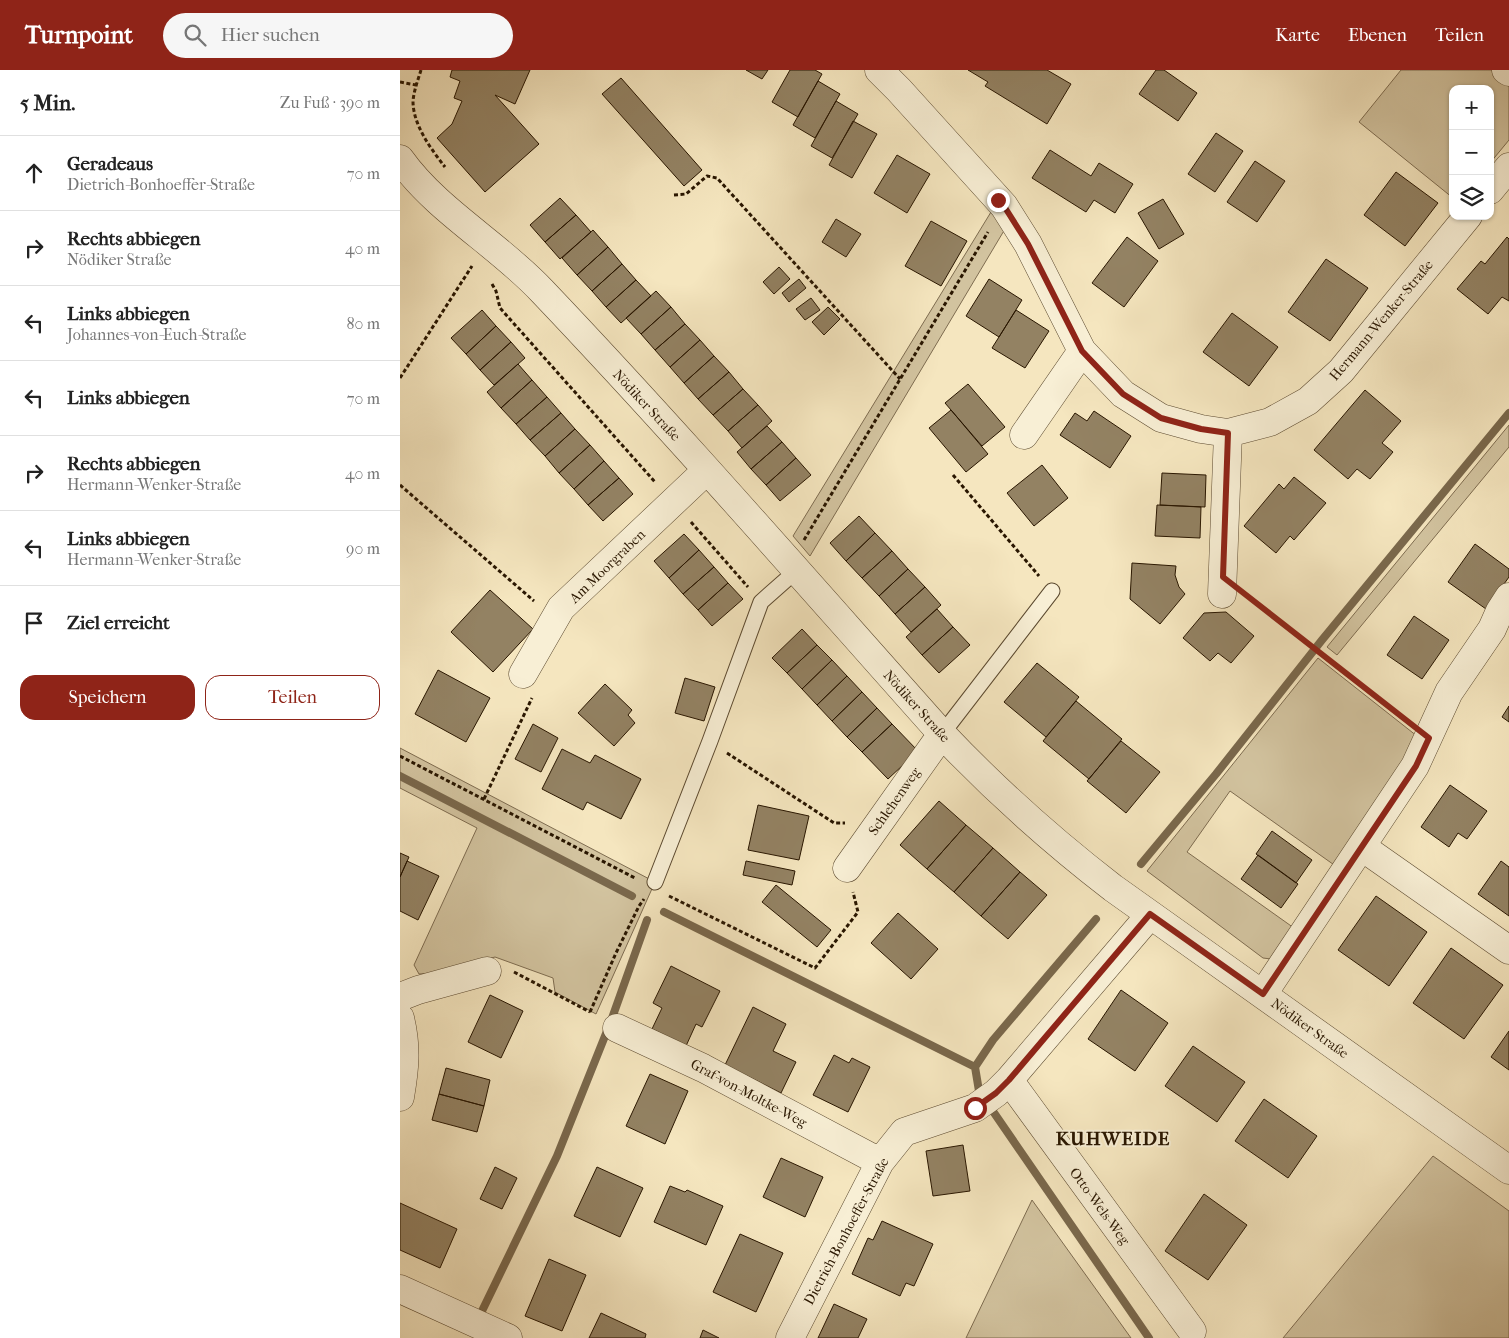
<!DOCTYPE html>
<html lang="de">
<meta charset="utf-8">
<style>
:root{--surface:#fff;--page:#f6f6f6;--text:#222;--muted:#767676;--line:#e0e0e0;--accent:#8f2418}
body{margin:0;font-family:"IM FELL French Canon",serif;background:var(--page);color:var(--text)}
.controls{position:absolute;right:15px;top:15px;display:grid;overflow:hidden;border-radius:10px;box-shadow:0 1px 4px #0004}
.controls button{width:45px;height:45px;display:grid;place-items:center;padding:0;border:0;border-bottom:1px solid var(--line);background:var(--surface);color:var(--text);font:25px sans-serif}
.stop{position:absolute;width:15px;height:15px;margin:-11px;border:4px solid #8f2418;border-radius:50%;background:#fff}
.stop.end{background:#8f2418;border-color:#fff;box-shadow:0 1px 5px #0008}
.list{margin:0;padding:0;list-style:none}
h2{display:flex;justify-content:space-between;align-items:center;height:65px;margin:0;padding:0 20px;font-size:21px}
h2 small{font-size:16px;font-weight:400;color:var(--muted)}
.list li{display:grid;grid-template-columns:32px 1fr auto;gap:15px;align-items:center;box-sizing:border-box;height:75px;padding:0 20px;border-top:1px solid var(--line)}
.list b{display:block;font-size:19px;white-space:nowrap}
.list p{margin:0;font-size:16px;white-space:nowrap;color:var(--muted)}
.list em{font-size:16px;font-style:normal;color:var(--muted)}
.actions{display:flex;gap:10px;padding:15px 20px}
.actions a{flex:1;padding:11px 0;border:1px solid var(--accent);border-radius:15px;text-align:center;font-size:18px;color:var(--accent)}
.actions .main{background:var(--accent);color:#fff}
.icon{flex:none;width:28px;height:28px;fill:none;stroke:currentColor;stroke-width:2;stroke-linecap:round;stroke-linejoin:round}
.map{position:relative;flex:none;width:1109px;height:1268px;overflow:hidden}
header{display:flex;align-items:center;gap:30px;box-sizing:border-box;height:70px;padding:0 25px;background:var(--accent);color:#fff}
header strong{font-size:24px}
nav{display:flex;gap:28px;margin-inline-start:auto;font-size:18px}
.search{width:350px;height:45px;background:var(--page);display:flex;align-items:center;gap:12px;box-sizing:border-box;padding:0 18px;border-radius:28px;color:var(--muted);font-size:19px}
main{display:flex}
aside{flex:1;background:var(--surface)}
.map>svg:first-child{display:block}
</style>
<header>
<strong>Turnpoint</strong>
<div class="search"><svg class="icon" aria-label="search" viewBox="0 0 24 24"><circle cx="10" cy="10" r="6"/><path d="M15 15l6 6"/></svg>Hier suchen</div>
<nav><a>Karte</a><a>Ebenen</a><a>Teilen</a></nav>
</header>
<main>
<aside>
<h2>5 Min.<small>Zu Fuß · 390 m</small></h2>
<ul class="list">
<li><svg class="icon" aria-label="ahead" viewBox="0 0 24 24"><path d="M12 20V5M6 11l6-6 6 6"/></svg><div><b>Geradeaus</b><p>Dietrich-Bonhoeffer-Straße</p></div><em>70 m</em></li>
<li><svg class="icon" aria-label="right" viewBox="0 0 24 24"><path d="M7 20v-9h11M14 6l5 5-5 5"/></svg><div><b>Rechts abbiegen</b><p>Nödiker Straße</p></div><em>40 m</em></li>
<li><svg class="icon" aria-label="left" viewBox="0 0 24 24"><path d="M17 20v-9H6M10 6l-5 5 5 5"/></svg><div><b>Links abbiegen</b><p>Johannes-von-Euch-Straße</p></div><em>80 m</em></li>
<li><svg class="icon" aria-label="left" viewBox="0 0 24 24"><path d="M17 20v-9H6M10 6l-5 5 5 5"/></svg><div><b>Links abbiegen</b></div><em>70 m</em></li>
<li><svg class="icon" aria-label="right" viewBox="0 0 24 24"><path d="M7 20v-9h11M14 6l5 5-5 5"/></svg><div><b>Rechts abbiegen</b><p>Hermann-Wenker-Straße</p></div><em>40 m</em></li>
<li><svg class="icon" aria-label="left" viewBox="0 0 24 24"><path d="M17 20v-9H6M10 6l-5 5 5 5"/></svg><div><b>Links abbiegen</b><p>Hermann-Wenker-Straße</p></div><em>90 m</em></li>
<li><svg class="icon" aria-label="arrive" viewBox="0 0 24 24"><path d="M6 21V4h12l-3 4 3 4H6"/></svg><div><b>Ziel erreicht</b></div></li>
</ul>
<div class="actions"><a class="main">Speichern</a><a>Teilen</a></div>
</aside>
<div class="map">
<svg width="1109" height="1268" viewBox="0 0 1109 1268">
<rect width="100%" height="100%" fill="#f5e6bf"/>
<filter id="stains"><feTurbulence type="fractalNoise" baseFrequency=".004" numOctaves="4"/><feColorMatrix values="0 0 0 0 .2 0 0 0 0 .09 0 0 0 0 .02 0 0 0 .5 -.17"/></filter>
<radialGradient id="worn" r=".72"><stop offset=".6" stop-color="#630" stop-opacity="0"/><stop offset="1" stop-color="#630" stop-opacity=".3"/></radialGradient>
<path fill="#d2c39f" stroke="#7e6c50" d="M1001 0H1095L1109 11V70L1090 93V19H1053V128L959 52Z
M591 142 605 159 410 486 393 466Z
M1109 355V377L937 585 927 577Z
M918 588 1022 670 937 797 830 721 787 782 894 858 871 889 863 888 747 801Z
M0 678 255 812 196 944 155 922 153 908 95 887 36 903 19 904 14 895 77 758 0 718Z
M1033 1086 1109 1141V1268H883Z
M632 1130 731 1268H566Z"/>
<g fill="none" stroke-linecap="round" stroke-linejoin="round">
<path stroke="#7a684c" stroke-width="8" d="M0 706 232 826
M741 794 816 704 922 570 1109 343
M264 842 575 997
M696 849 593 970 575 997 579 1021 749 1268
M211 951 247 850
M82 1241 157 1086 207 961"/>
</g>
<path fill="#938263" stroke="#291600" d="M52 0H130L115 34 95 25 139 74 85 122 37 68 52 54 62 31 54 28 60 11 50 7Z
M346 0H368L362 9Z
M390 0H415L422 4 398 47 372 32Z
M568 0H647L671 14 647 54 585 16 588 12Z
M756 0H764L797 23 778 51 739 24Z
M221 8 302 100 284 116 202 24Z
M418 11 440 24 415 68 393 55Z
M436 31 458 44 432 88 411 76Z
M453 51 477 64 452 108 429 95Z
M816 63 843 81 815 122 788 104Z
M650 80 691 106 699 93 733 114 715 143 694 130 686 142 632 108Z
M497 85 530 104 507 143 474 123Z
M855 91 885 111 857 152 827 132Z
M996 102 1038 133 1005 176 964 145Z
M160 128 176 145 145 172 130 155Z
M763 129 784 164 759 179 738 143Z
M176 145 191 162 160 189 145 172Z
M436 149 461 164 446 187 422 172Z
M531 151 567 171 541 216 505 196Z
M193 160 208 177 177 205 162 188Z
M727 167 758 191 724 237 692 213Z
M1107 167 1109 169V231L1102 227 1088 244 1057 219 1081 191 1085 194Z
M208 177 222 194 192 221 177 205Z
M926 189 968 218 930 271 888 242Z
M222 194 236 210 206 237 192 221Z
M379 197 390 209 374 224 363 212Z
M399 209 406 218 389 232 382 223Z
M589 209 622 230 599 267 566 246Z
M236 210 251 226 221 253 206 237Z
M256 221 271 237 241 264 226 248Z
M411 228 420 240 405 250 396 239Z
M271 237 285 254 255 280 241 264Z
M428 237 440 249 424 265 412 252Z
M82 240 96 256 66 284 51 268Z
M616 240 649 261 625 298 592 278Z
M832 243 878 277 849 316 803 282Z
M285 254 300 270 270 297 255 280Z
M96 256 111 272 80 300 66 284Z
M300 270 314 286 284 313 270 297Z
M111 272 125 288 94 315 80 300Z
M314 286 329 302 298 329 284 313Z
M118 294 132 310 101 338 87 322Z
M329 302 343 319 313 345 298 329Z
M132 310 147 327 116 354 101 338Z
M568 314 605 357 582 376 545 333Z
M343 319 358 335 328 361 313 345Z
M965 320 1001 351 982 373 993 382 970 409 957 399 948 409 914 380Z
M147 327 161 343 130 370 116 354Z
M358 335 372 351 342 378 328 361Z
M551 340 588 384 566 402 529 358Z
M694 341 731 366 710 398 660 365 675 343 687 351Z
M161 343 175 359 145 386 130 370Z
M367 356 382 372 351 399 337 382Z
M175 359 190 375 159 403 145 386Z
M382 372 396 388 366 415 351 399Z
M190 375 204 391 174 419 159 403Z
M396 388 411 405 380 431 366 415Z
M204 391 219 408 188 435 174 419Z
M642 395 668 428 634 456 607 423Z
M762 403 806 405 805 437 760 435Z
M894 407 926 433 894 470 890 466 876 483 844 456 879 414 884 419Z
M219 408 233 424 203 451 188 435Z
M757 435 801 437 800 468 755 466Z
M459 446 475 463 446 491 430 473Z
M475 463 492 481 462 508 446 491Z
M284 464 299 480 269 508 254 491Z
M1075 474 1109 499V507L1086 539 1048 512Z
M299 480 314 497 283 524 269 508Z
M492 481 508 499 479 526 462 508Z
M732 493 776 496 775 505 779 517 785 524 760 554 730 529Z
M314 497 328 513 298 540 283 524Z
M508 499 525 517 495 544 479 526Z
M328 513 343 529 312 556 298 540Z
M525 517 541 535 511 562 495 544Z
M90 520 133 559 93 602 51 562Z
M537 539 553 557 522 585 506 567Z
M826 542 854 566 831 593 818 583 810 591 783 568 804 543Z
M1014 546 1049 570 1022 609 987 585Z
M553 557 570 575 539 603 522 585Z
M402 559 417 575 387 603 372 588Z
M417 575 432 590 402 619 387 603Z
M432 590 447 606 417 635 402 619Z
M637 593 679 627 646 667 604 632Z
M38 600 90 628 66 672 15 644Z
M447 606 462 622 432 651 417 635Z
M285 608 315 617 304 651 275 643Z
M205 614 232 640 228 645 235 653 214 676 178 643Z
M462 622 477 638 447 667 432 651Z
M676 631 722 669 689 709 643 671Z
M1109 636V652L1102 647Z
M477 638 492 654 462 682 447 667Z
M133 654 158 668 141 702 115 689Z
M492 654 518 681 488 709 462 682Z
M721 671 760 702 726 743 687 711Z
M162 679 190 693 195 685 241 709 221 749 187 732 183 740 142 719Z
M1050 715 1087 741 1067 769 1058 763 1049 777 1021 757Z
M539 731 566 755 527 799 500 775Z
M358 735 409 746 399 790 348 780Z
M566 755 593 778 554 822 527 799Z
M872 761 912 790 896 813 856 784Z
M593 778 620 802 581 846 554 822Z
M0 783 9 787 0 807Z
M858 785 898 814 881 838 841 809Z
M7 791 39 806 18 850 0 841V807Z
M346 791 395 801 392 815 343 805Z
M1101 791 1109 797V846L1078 824Z
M620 802 647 825 608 869 581 846Z
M376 815 431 860 417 877 362 832Z
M976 826 1027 862 989 916 938 880Z
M498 843 538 879 511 909 471 873Z
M1051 878 1103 915 1064 969 1013 933Z
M271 896 320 921 302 957 296 954 286 976 252 959 262 938 253 933Z
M721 920 768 953 735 1001 688 969Z
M90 925 123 941 101 988 68 972Z
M353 937 386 954 373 981 396 992 381 1023 325 995Z
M1109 961V1000L1091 987Z
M793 976 845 1012 817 1052 765 1016Z
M434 985 449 993 452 988 470 997 448 1042 413 1025Z
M46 998 90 1010 84 1036 39 1024Z
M250 1004 288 1021 265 1074 226 1056Z
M39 1024 84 1036 77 1062 32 1050Z
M864 1029 917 1066 888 1108 835 1071Z
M563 1075 570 1121 533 1126 526 1081Z
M381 1088 423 1107 405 1147 363 1127Z
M95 1097 117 1108 102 1139 80 1129Z
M197 1097 243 1118 220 1167 174 1146Z
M270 1116 285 1122 287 1120 323 1136 306 1175 254 1152Z
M804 1124 847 1155 808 1210 765 1181Z
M0 1133 57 1159 40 1198 0 1180Z
M482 1151 533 1174 514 1216 506 1213 500 1226 452 1204 468 1168 473 1170Z
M340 1164 383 1183 356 1242 313 1222Z
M149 1189 186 1205 162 1261 125 1246Z
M434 1234 467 1249 458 1268H418Z
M201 1243 246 1264 245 1268H189Z
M303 1260 319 1268H300Z"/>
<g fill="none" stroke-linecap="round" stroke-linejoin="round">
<defs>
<path id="service" d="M542 664 652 521
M255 812 310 671 361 532 396 501"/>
<path id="minor" d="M479 0 499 20 604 136 628 174 682 281 723 324 761 348 801 359 828 363 870 352 908 331 941 301 1068 146
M1106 0 1109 2
M0 89C37 141 98 174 142 221 279 365 410 516 542 664 595 720 652 771 713 818L1109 1100
M1090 120 1109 97
M624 365 682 281
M822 524 828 363
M123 604 161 538 307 400
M962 777 1109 880
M447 798 542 664
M863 924 1015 696 1049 622 1092 559 1100 541 1109 527
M0 927 18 920 87 901
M0 948C7 977 5 998 0 1027
M217 958 303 998 480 1092
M609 1010 792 1261
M0 1219 108 1268
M390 1268 480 1092 504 1062 575 1038 596 1023 609 1010 750 845"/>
</defs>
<use href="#service" stroke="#5c4a30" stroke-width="17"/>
<use href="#minor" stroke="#5c4a30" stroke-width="29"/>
<path stroke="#291600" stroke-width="3" stroke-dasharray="4 2.5" stroke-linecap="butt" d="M21 0C18 10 14 20 13 31 13 55 31 79 45 97
M0 12 16 15
M274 125 286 124 307 106 317 108 500 309
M92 214 96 221 100 238 255 412
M0 308 72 196
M553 405 639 506
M0 415 134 531
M291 452 348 517
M404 470 588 162
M849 527 1008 651
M327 683 434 753H445
M0 686 235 808
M84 729 132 628
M269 826 415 898 458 842 453 822
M114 902 190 942
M190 942 216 883 239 836 244 829"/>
<use href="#service" stroke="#f8efd5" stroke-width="15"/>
<use href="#minor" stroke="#f8efd5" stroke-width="28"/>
</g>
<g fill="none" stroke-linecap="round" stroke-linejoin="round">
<path stroke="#8f2418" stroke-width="6" d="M575 1038 596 1023 609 1010 750 844 863 924 1016 696 1029 668 823 507 828 363 801 359 761 348 723 324 682 281 628 174 604 136 598 130"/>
</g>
<g text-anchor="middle" stroke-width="4" stroke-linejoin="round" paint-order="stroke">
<g font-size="14" fill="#291600" stroke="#f8efd5">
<text transform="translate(981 250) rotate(-50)" y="5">Hermann-Wenker-Straße</text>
<text transform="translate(247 335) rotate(47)" y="5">Nödiker Straße</text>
<text transform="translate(207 496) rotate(-44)" y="5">Am Moorgraben</text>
<text transform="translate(517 636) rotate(48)" y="5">Nödiker Straße</text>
<text transform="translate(494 731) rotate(-55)" y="5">Schlehenweg</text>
<text transform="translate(910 958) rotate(36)" y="5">Nödiker Straße</text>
<text transform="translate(349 1023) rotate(28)" y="5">Graf-von-Moltke-Weg</text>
<text transform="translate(700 1136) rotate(54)" y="5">Otto-Wels-Weg</text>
<text transform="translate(446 1161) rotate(-62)" y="5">Dietrich-Bonhoeffer-Straße</text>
</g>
<g font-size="19" font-weight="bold" letter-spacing="1" fill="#291600" stroke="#f8efd5">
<text x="713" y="1075">KUHWEIDE</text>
</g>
</g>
<rect width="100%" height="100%" filter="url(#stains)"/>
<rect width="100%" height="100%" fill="url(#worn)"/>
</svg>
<div class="controls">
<button>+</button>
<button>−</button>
<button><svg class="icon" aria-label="layers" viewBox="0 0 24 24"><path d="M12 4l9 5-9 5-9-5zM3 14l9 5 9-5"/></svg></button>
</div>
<div class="stop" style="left:575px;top:1038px"></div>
<div class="stop end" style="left:598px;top:130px"></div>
</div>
</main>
